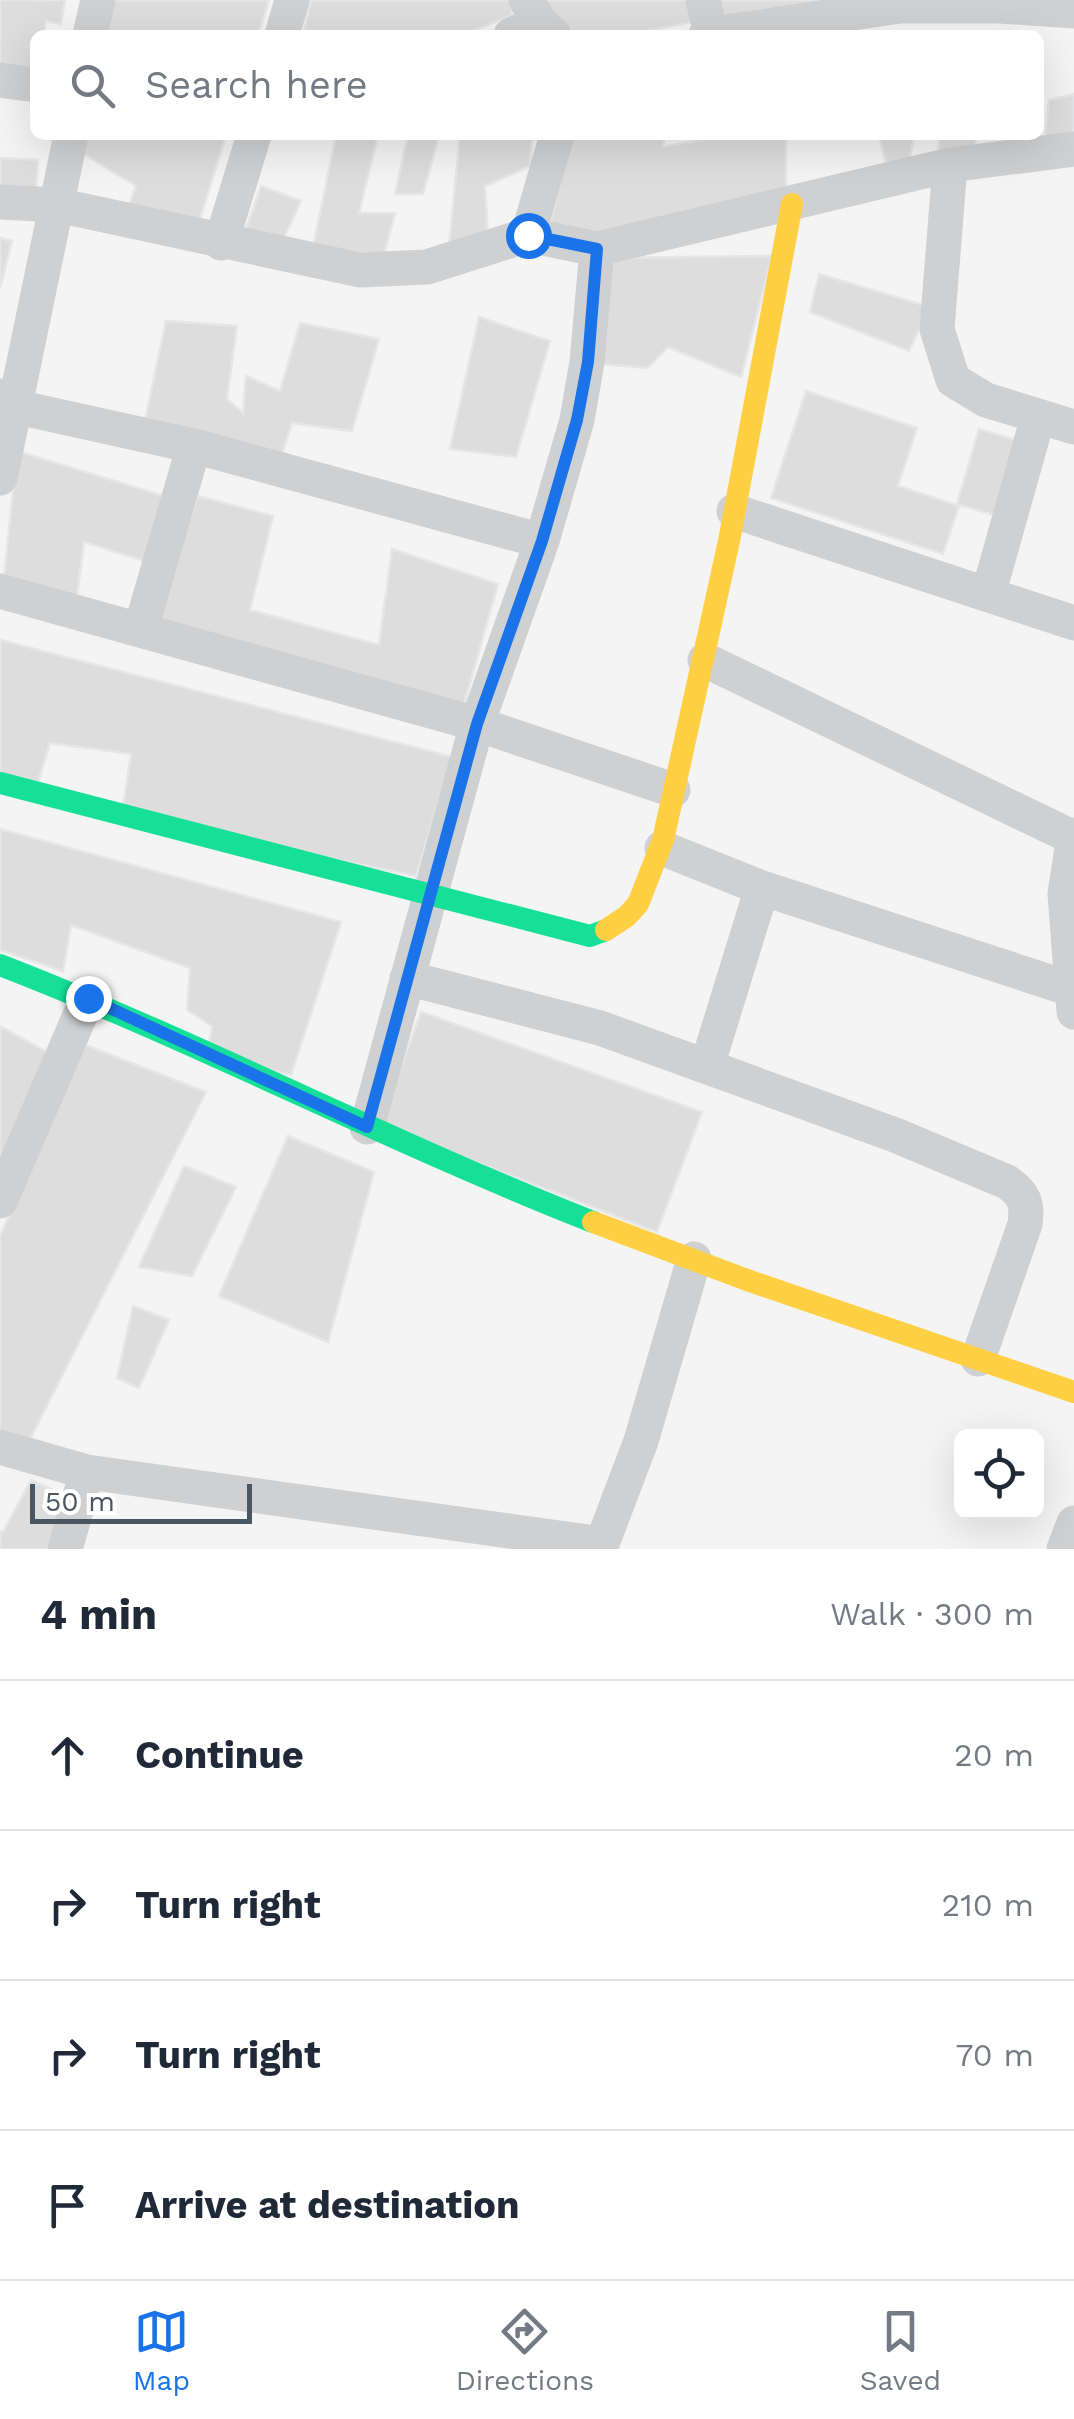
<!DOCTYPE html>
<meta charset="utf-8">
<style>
:root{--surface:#fff;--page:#f2f2f3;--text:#1f2937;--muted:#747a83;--line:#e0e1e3;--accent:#1a73e8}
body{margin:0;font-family:"Work Sans",sans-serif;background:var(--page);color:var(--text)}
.controls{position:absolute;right:30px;bottom:30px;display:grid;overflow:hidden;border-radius:15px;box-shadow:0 10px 40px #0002}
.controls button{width:90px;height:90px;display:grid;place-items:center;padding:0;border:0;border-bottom:2px solid var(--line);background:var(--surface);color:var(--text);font:50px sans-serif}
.scale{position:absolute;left:30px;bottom:25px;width:222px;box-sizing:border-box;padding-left:10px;border:5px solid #4a5661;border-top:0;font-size:28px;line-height:35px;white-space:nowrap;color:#4a5661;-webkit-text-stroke:8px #fff;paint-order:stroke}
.stop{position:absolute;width:30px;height:30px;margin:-22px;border:8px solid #1a73e8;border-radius:50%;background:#fff}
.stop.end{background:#1a73e8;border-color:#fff;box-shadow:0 2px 10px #0008}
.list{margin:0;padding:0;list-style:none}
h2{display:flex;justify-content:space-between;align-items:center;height:130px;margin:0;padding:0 40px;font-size:42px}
h2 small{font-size:32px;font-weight:400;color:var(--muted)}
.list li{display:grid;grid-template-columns:65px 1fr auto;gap:30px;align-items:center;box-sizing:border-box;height:150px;padding:0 40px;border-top:2px solid var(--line)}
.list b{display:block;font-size:38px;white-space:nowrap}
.list em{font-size:32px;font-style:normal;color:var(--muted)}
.icon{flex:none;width:55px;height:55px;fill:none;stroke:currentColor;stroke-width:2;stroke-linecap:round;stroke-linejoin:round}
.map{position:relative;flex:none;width:1074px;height:1549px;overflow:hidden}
.search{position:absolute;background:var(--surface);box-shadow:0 10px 40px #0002;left:30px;right:30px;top:30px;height:110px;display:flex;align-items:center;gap:25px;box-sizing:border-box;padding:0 35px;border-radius:15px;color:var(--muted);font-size:38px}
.sheet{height:730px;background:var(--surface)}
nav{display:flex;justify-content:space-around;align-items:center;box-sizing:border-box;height:140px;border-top:2px solid var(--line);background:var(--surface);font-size:28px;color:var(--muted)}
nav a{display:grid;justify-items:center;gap:5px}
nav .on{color:var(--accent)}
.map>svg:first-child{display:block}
</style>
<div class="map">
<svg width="1074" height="1549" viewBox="0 0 1074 1549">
<rect width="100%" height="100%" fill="#f4f4f4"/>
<path fill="#ddddde" stroke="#e5e6e7" stroke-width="2.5" d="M0 0H65L61 24 46 21 44 35H35V70L0 65Z
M111 0H269L258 35H101Z
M311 0H510L512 15 463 35H303Z
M541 0H691L696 21 626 35H576L549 15Z
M719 0H822V6L724 18Z
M1074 94V139L1045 138 1049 100Z
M72 135H226L200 219 128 208 136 186 69 145Z
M336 135H378L359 213H395L384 255 313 248Z
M408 135H439L423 194H395Z
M460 135H532L530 166 485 186 488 235 449 245Z
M571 135H665L663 147 727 135H786V193L605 247 549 230Z
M879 135H914L909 163 887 168Z
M940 135H976L975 147 938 150Z
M0 158 38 160 36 192 0 190Z
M261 186 301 201 281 244 245 232Z
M0 238 12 241 0 288Z
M772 256 741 377 668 347 648 368 599 364 605 258Z
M819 274 930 307 909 351 810 312Z
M479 317 550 341 516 457 450 449Z
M166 321 237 326 227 399 243 413 246 376 280 391 300 323 379 339 352 431 292 423 282 454 144 425Z
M806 391 917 428 898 486 959 506 943 554 771 498Z
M979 429 1016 440 994 515 957 504Z
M17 451 164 496 144 561 84 542 77 596 4 577Z
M198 496 273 516 250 610 379 645 392 549 498 584 463 708 155 620Z
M0 640 452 757 416 876 122 814 131 754 50 743 35 792 0 783Z
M0 829 341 922 291 1075 208 1053 212 1026 187 1010 190 968 71 925 63 971 0 950Z
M421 1012 702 1112 657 1232 380 1125Z
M0 1026 49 1053 0 1168Z
M85 1045 206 1092 27 1445 0 1437V1236Z
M288 1136 374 1172 328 1342 219 1296Z
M184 1166 236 1187 192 1276 139 1267Z
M133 1306 169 1320 139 1388 117 1378Z
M31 1480 68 1497 48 1549H0V1531L3 1532Z"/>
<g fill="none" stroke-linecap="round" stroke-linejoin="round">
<path stroke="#ced0d2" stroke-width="35" d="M526 0 540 22 554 35
M703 0 711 34
M1001 0 1000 6 1074 11
M90 35 98 0
M282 35 292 0
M511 35 540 22
M706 35 900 6H1000
M0 80 35 85
M950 165 937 329 953 380 986 400 1074 427
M0 202 57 205 360 270 427 267 528 235 597 249 950 165 1074 149
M528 235 557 135
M221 243 254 135
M0 396 17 407 194 446 542 541
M0 478 71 135
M734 511 1074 623
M0 591 477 724 673 790
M988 595 1038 417
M141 628 194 446
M705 660 1074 838
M662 848 762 888 1074 990
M407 978 600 1028 895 1135 1007 1182C1024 1194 1028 1203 1025 1224L978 1359
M1074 1012 1065 894 1074 835
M707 1066 762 888
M367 1127 477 724 542 541 577 420 587 362 597 249
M0 1201 88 997
M0 1447 87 1472 602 1544
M65 1549 87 1472
M600 1549 641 1441 694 1259
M1064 1549 1074 1523"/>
<path stroke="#16e098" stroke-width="22" d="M0 783 590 936 606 930
M0 965C201 1043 392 1143 593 1222"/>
<path stroke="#ffcf43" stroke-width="22" d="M606 930 627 916 638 904 663 840 729 541 792 204
M593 1222 747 1280 1074 1392"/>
</g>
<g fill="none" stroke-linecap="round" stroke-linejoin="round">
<path stroke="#1a73e8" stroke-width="12" d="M88 998 367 1127 477 724 542 541 577 420 588 362 597 249 528 235"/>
</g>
</svg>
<div class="controls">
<button><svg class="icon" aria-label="locate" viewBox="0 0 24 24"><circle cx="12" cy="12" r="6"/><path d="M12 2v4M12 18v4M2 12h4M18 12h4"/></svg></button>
</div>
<div class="scale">50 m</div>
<div class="stop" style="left:528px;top:235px"></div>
<div class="stop end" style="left:88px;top:998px"></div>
<div class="search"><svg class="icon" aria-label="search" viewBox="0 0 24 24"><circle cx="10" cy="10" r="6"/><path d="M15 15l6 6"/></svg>Search here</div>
</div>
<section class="sheet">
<h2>4 min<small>Walk · 300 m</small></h2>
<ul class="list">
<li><svg class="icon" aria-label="ahead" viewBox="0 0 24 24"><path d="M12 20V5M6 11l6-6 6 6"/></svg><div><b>Continue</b></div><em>20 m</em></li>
<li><svg class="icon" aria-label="right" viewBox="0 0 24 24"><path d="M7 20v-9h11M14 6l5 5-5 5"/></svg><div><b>Turn right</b></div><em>210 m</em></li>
<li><svg class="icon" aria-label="right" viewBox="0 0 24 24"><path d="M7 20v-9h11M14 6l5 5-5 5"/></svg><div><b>Turn right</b></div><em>70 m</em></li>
<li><svg class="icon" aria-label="arrive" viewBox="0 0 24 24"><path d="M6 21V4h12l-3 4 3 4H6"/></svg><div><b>Arrive at destination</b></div></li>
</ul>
</section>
<nav>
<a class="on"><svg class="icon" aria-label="map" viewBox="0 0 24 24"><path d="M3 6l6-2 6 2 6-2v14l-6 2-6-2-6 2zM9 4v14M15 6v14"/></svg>Map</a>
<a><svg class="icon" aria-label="directions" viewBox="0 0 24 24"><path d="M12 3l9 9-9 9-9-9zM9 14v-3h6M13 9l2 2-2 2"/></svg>Directions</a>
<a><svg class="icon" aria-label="saved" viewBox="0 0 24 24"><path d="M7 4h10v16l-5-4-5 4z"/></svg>Saved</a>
</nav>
